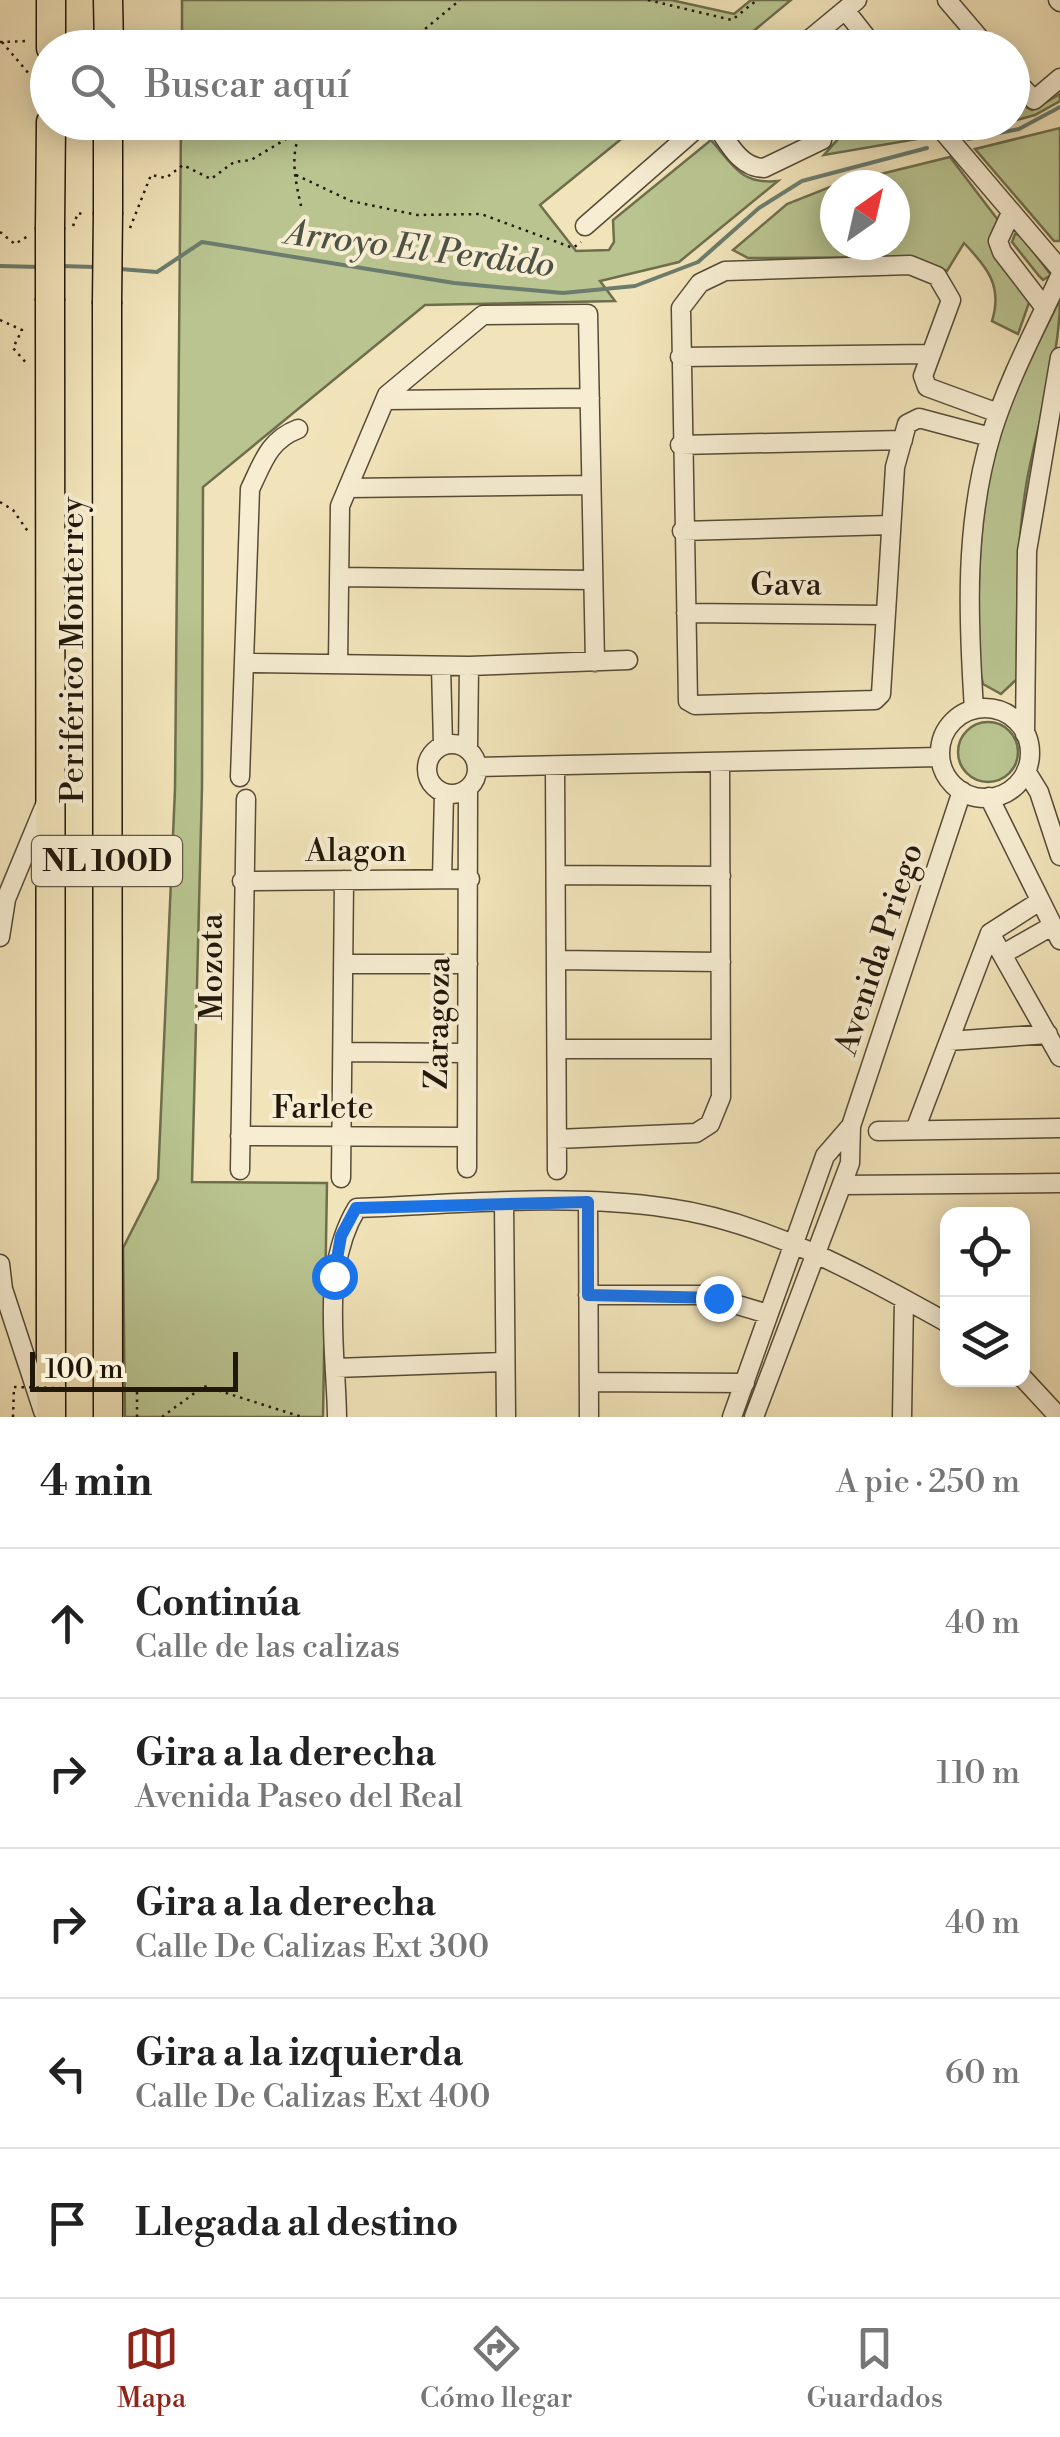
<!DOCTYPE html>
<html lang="es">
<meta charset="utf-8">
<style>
:root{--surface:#fff;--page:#f2f2f2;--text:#222;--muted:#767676;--line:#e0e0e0;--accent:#8f2418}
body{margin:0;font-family:"Libre Bodoni",serif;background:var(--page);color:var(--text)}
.controls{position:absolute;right:30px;bottom:30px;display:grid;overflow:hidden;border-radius:20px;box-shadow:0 5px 25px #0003}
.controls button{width:90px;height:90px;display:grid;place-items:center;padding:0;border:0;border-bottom:2px solid var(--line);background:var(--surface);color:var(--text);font:50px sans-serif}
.compass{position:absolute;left:820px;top:170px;width:90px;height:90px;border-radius:50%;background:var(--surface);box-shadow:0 5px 25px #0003;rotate:34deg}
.scale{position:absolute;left:30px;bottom:25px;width:208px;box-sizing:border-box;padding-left:10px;border:5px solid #22180a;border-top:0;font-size:28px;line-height:35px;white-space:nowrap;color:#22180a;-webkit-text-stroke:8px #f7edd2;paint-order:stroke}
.stop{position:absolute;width:30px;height:30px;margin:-22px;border:8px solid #1a73e8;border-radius:50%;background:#fff}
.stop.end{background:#1a73e8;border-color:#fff;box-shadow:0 2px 10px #0008}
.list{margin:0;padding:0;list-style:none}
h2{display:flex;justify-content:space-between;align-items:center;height:130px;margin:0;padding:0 40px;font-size:42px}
h2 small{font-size:32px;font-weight:400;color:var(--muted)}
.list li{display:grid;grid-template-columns:65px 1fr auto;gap:30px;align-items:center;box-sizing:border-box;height:150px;padding:0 40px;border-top:2px solid var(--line)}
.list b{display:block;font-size:38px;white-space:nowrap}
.list p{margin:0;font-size:32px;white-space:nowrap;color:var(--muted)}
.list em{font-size:32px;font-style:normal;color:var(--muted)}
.icon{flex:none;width:55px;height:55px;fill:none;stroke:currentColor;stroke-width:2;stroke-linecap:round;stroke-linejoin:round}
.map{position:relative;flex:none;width:1060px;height:1417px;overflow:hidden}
.search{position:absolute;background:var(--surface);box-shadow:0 5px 25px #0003;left:30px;right:30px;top:30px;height:110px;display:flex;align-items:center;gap:25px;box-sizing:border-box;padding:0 35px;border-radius:55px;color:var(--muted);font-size:38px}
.sheet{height:880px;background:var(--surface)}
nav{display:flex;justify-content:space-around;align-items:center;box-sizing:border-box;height:140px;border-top:2px solid var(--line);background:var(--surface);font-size:28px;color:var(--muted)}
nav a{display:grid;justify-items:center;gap:5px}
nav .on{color:var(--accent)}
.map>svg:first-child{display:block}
</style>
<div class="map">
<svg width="1060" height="1417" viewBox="0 0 1060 1417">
<rect width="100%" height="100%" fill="#f2e4ba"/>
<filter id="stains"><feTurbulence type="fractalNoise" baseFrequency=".002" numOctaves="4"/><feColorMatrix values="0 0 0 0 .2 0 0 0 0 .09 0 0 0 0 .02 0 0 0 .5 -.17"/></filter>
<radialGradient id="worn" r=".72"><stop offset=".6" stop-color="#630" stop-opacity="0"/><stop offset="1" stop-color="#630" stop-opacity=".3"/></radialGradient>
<path fill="#b9c490" stroke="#6e6e4d" stroke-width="2.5" d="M182 0H671L734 14 751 0H791L733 48 182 47Z
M1060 94V101L1035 115 1013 121 1012 100 1032 110Z
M853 122 924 123 935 136 824 155Z
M181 123H641L540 205 576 251 609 250 614 242 613 220 711 140C733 165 741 185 778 181L679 262 600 281 615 301 425 305 203 487 202 787 192 1182 327 1183 323 1417H125L123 1248 158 1179 175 789Z
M1060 128V241H1054L975 149Z
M950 157 998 220 991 243 1030 300 1018 334 992 321C1003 286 987 267 964 243L947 271 912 257 748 258 733 250 787 204 835 185V245H895V185H836Z
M1015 234 1021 235 1051 275 1043 280 1039 276 1012 242Z
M1060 299C1060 358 1038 420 1027 480 1016 545 1017 613 1017 679L1001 694 983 684 980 671C977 594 977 516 998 440 1011 391 1038 345 1060 299Z
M958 752a30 30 0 1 1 60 0a30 30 0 1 1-60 0Z"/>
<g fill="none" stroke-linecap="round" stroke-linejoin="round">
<path stroke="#6b7c6e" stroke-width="4" d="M968 139 1019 129 1060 107
M0 266 40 267
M60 266 95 267
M120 269 157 272 202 242 454 283 563 293 635 286 698 262 759 208 802 181 927 148"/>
<defs>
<path id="minor" d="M947 0 988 48
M1058 0 1060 2
M845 10 875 48
M799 48 857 0
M1012 76 1034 100 1060 78
M714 122C727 140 739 168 764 168L822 140 824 122
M935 122 1060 269
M1010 215 998 241 1002 252 1045 308
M585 226 704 122
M680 357 931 354
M385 400 590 398
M990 437 919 418 907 424 895 467 881 694 875 700 695 705 688 701 681 308 700 283 725 271 910 265 937 276 951 300 923 376 927 387 998 413
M680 445 903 440
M348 488 591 485
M682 531 890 525
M339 577 593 580
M686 613 885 615
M247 663 469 666 628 660
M338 664 340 506 387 395 483 315 588 314 595 662
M441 666 443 745
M940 753a45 45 0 1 1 90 0a45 45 0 1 1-90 0Z
M974 709C968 617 964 523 992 432 1009 378 1036 328 1060 276
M1025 734 1027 551 1060 357
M427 769a25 25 0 1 1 50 0a25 25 0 1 1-50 0Z
M468 749 469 666
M477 767 940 757
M555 767 557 1170
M1026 771 1039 792 1060 856
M240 777 250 489C263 462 269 440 298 429
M989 797 1060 940
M556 875 721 876
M442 879 444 793
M242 881 470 879
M990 933 1060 1057
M0 937 6 899 45 805
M1003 954 1052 926
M556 960 721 962
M343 964H468
M949 1041 1048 1034
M557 1049H721
M343 1052 465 1053
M915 1130 990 933 1040 901
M878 1131 1060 1128
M240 1136 465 1137
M557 1139 696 1133 710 1124 721 1097 720 763
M467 1168 468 789
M240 1170 246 799
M341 1178 344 880
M842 1185 1060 1183
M504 1202 506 1417
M588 1202 589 1417
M0 1264 3 1289 43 1411
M588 1295H704L768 1314
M336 1368 503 1362
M1022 1377 1059 1417
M589 1382 745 1383
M337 1417C336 1348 320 1269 357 1208 459 1204 566 1193 668 1208 768 1222 861 1275 948 1323
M732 1417 825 1156 851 1126
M754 1417 850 1163 851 1126 962 791
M902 1417 904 1299"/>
<path id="highway" d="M108 0 109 48
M51 48V0
M108 212V122
M50 227 51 122
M50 301 51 1417
M107 304 108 1417"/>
</defs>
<use href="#minor" stroke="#564b36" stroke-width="21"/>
<use href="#highway" stroke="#22180a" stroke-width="31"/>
<path stroke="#22180a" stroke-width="2.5" stroke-dasharray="2.5 5" stroke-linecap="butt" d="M648 0 732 20 757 0
M0 42 28 41
M2 42 30 75
M402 48 460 0
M296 175 351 201 417 215 481 214 573 248 581 242
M301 206C295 179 286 141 311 122
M73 226 78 213 86 215
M130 228 151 175 166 178 183 165 211 179 234 162 251 160 301 130
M0 232 15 244 28 236
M0 320 22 330 13 348 28 365
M0 502 13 510 29 533
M13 1417 14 1387
M137 1417V1390
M162 1417 204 1386 302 1417"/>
<use href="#minor" stroke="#f7edd2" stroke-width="18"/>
<use href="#highway" stroke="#f2e4ba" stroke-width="28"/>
<defs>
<path id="highway-bridge" d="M50 301V227
M107 304 108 212"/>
</defs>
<use href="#highway-bridge" stroke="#22180a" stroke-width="31" stroke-linecap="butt"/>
<path stroke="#22180a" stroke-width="2.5" stroke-dasharray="2.5 5" stroke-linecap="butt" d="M14 1387 137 1390"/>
<use href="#highway-bridge" stroke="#f2e4ba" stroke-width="28"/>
</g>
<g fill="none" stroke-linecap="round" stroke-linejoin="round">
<path stroke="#1a73e8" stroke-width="12" d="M334 1276 341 1236 356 1208 588 1202V1295L718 1298"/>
</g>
<g text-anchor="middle" stroke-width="8" stroke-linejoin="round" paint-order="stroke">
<rect fill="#f7edd2" stroke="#625846" stroke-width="2.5" x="32" y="836" width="150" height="50" rx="8"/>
<g font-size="30" font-weight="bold" fill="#22180a">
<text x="107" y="871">NL 100D</text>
</g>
<g font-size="32" fill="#22180a" stroke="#f7edd2">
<text x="786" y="595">Gava</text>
<text transform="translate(72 650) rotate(-90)" y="11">Periférico Monterrey</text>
<text x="356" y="861">Alagon</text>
<text transform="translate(878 949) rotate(-72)" y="11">Avenida Priego</text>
<text transform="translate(211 967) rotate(-90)" y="11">Mozota</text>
<text transform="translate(437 1023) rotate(-89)" y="11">Zaragoza</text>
<text x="323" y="1118">Farlete</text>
</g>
<g font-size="35" font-style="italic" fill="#4c5244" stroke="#f7edd2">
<text transform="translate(420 248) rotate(7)" y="12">Arroyo El Perdido</text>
</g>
</g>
<rect width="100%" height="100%" filter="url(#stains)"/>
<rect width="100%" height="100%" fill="url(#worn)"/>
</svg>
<div class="controls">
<button><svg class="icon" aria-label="locate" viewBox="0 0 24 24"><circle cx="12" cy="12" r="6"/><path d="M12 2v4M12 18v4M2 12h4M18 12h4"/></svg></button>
<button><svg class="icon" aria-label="layers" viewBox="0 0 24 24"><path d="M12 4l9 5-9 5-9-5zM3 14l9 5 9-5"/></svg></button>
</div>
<svg class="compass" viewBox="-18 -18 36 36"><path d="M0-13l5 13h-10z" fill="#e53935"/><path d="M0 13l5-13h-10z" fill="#767676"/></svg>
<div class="scale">100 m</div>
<div class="stop" style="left:334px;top:1276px"></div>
<div class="stop end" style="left:718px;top:1298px"></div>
<div class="search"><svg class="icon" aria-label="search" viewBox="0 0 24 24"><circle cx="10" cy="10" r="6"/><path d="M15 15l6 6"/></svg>Buscar aquí</div>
</div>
<section class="sheet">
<h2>4 min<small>A pie · 250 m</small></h2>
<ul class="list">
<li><svg class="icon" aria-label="ahead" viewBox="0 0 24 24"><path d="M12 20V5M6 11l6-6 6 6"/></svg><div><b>Continúa</b><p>Calle de las calizas</p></div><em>40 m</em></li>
<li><svg class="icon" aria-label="right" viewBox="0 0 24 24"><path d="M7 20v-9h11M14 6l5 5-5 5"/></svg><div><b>Gira a la derecha</b><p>Avenida Paseo del Real</p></div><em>110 m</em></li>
<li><svg class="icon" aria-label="right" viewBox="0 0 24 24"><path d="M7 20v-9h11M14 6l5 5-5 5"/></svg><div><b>Gira a la derecha</b><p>Calle De Calizas Ext 300</p></div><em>40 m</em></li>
<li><svg class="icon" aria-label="left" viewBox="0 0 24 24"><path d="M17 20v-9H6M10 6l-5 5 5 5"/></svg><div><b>Gira a la izquierda</b><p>Calle De Calizas Ext 400</p></div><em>60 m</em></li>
<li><svg class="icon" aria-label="arrive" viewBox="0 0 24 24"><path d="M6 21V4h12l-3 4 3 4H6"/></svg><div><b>Llegada al destino</b></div></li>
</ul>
</section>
<nav>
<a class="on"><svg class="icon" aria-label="map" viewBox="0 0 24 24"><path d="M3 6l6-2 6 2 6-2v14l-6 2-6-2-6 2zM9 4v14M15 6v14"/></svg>Mapa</a>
<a><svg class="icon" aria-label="directions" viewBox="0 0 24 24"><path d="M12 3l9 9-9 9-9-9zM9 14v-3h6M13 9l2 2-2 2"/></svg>Cómo llegar</a>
<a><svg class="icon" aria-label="saved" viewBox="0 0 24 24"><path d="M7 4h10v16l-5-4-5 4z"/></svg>Guardados</a>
</nav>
